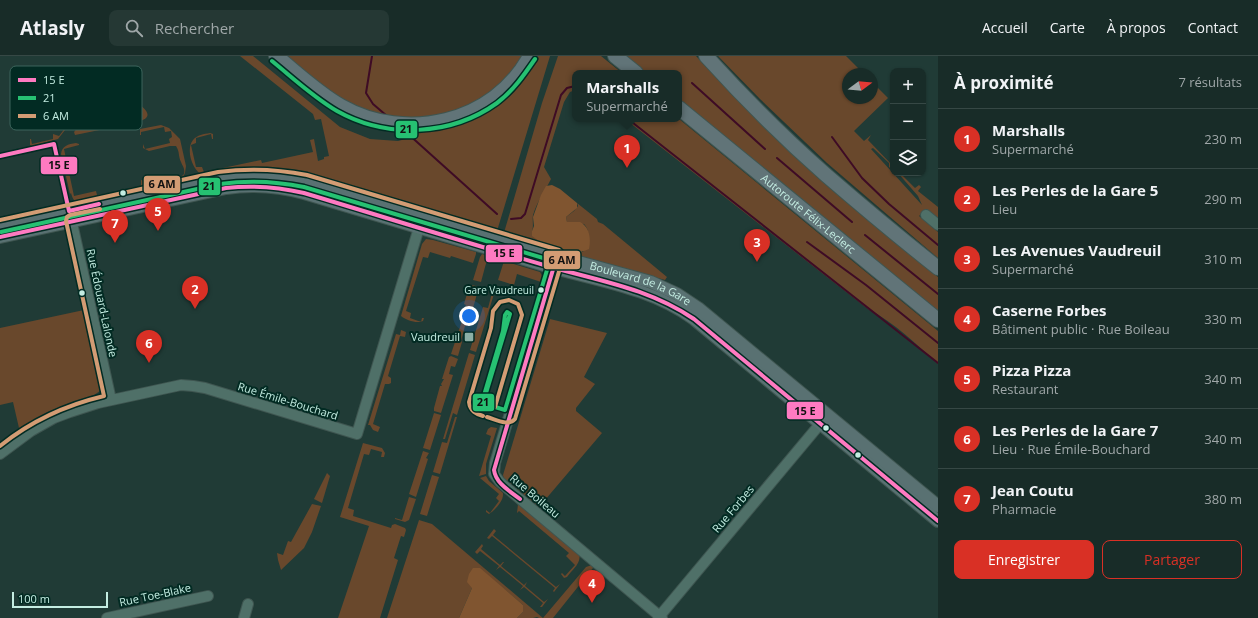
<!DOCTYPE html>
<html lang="fr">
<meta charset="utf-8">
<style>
:root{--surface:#182c28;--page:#253834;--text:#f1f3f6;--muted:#9fa7a8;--line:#364845;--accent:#d93025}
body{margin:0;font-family:"Open Sans",sans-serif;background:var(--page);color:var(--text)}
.controls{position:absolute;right:12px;top:12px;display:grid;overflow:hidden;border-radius:8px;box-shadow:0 1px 3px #0004}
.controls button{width:36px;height:36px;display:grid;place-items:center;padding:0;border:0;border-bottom:1px solid var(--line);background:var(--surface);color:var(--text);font:20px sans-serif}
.compass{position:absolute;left:842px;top:12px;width:36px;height:36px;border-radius:50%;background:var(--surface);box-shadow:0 1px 3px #0004;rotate:74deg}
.scale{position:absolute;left:12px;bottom:10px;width:96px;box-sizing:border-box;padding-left:4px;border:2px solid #c4ede2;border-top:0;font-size:11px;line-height:14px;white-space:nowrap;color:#c4ede2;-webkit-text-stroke:3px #022b23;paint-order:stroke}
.you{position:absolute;left:469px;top:260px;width:14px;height:14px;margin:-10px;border:3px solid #fff;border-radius:50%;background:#1a73e8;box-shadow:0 0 0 6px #1a73e833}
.badge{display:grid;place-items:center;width:26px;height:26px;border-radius:50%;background:var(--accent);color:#fff;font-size:13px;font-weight:700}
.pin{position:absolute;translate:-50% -33px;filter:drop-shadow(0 1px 2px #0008)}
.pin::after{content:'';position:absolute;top:21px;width:14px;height:12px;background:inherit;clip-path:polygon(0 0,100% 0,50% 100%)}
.popup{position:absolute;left:572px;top:14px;width:110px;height:52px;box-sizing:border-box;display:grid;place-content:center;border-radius:8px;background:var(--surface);filter:drop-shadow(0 1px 3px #0005);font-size:13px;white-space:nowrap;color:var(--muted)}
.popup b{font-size:15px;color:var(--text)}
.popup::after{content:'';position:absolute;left:50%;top:100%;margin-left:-8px;border:8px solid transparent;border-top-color:var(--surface)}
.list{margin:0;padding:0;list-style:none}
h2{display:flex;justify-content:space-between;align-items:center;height:52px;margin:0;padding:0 16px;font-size:17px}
h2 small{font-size:13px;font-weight:400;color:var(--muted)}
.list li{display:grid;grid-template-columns:26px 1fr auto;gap:12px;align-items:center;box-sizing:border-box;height:60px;padding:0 16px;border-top:1px solid var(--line)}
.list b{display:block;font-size:15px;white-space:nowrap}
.list p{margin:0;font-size:13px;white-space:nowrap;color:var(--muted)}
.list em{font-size:13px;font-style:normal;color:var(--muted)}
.actions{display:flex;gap:8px;padding:12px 16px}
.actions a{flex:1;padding:9px 0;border:1px solid var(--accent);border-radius:8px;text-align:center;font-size:14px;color:var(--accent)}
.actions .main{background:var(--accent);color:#fff}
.icon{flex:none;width:22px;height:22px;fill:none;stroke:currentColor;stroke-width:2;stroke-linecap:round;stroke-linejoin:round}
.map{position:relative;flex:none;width:938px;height:562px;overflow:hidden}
header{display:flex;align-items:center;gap:24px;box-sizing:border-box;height:56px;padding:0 20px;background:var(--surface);border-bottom:1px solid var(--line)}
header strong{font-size:19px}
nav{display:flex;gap:22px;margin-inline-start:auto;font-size:14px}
.search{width:280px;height:36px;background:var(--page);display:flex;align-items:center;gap:10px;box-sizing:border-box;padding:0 14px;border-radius:8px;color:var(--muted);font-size:15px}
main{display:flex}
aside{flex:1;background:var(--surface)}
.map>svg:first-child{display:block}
</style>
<header>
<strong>Atlasly</strong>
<div class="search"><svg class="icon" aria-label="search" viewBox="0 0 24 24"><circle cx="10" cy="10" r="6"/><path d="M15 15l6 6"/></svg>Rechercher</div>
<nav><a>Accueil</a><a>Carte</a><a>À propos</a><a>Contact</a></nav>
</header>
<main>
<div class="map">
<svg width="938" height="562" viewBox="0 0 938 562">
<rect width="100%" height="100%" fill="#203b36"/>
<path fill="#69482c" d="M240 0H253L340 71 370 83 398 85 413 81 409 75 463 64 536 0H550L497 175 492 176 460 167 309 122 204 120C193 116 185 94 193 84 197 79 204 78 210 77L213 78V83H212L211 78 196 82V87L191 89 196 111H202L204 116 261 104 262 107 313 96 310 84 314 83 318 105 324 103V101L329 100 321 63 315 64 313 58Z
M284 0H525L496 35 450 59 396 64 349 49Z
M558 0H601L622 17H575V34L570 36 564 46 544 111 551 123C545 135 537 146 533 159 532 165 534 169 532 175L539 185 548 191H542L503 180 542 47Z
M625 0H696C739 46 783 91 830 132 865 163 902 192 938 221V255L679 44V17H646Z
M718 0H846L864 18H848V42H872V26L888 42 854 75 864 85 871 79 868 84 893 110V114L889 111V107L873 92 871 93 922 149 918 140 898 117H900L915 132 919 129 921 131 918 135 938 151V162L926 153 919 160 938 176V202L827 107 760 43Z
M108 26 107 30 132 47 135 45C144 52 157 61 137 66L136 63 124 66V69L75 79 74 76C79 70 87 62 89 55 96 38 77 29 108 26Z
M75 32 80 34 83 51 58 83 32 90 30 89V83H31L32 88 53 83V78L59 80 79 54 75 49 80 47 78 34 72 35Z
M625 63H679L938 275V308C916 288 895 267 868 253Z
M161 69 169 72 180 83 186 110 185 117 181 125 150 132 131 134 129 132 141 130V124L152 127 181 121 184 118C185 112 183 111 181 106 178 100 180 96 176 90H170L149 95 143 92V88L145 93 170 87 169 83 172 81 171 75 165 76 164 71 141 76V79H140V73Z
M76 87 79 88V89L64 93 74 140 96 135 97 139 124 134V135C112 137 90 148 79 147 74 146 72 141 71 137L70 138 61 98C62 90 68 88 76 87Z
M577 147 597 163 598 166 603 168 667 221 665 224 567 196H583C587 185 592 177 584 168L567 166 566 161 574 155 578 150Z
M426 183 433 184 476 196V198L473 207 451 200 450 202 430 196 428 202 423 201 406 255 411 257 410 262 421 266 422 262H424L423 265C417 268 406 264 401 260L422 188Z
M482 198 488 200 481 226 473 224 480 201Z
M504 205 540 216 542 220 541 226 517 218 514 229 498 224Z
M472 229 476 230 478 234 472 256 464 254 466 249 464 248 469 231Z
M492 237 494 238 476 296 470 294 483 251 488 252Z
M84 254 100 335 94 339 50 355 19 372 13 346 0 349V272Z
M508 255H511L512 257 507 275 499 288 482 347H480Z
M465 256 471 258V260H469L468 263 469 264 467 270H465L461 285 462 286 458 300 451 298Z
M550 263 607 277 584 321 595 328 576 352V355L602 377 539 451 504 423 503 419Z
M401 274 406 276 405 281 400 280 388 320 391 322V327L389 328H385L373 368 380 371 378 376 373 374 370 369H368L396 278 400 279Z
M469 297 475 299 457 359 453 357 445 383H443Z
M451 300 458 303 455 311 451 310 449 318 453 319 441 357 434 355V352L440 330H442L441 328 444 323H442L449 301Z
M434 357 441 359 430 394 423 392Z
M455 361H457L440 418 433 416 442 386 447 387Z
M491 371 497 372 486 408V418L479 420 491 380 486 378 488 373Z
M363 387 382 392 385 397 384 401H381L382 396 371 393 369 399 364 398 348 452 354 454 353 460 391 472 392 469 395 468 405 472 406 474 404 481 401 480 394 502 398 504 380 562H338L369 470 340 461Z
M423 395 429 397 426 402 428 403 416 441 409 438Z
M327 417 330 420 322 447 314 443Z
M432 419 439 421 427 460 420 458Z
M486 420 489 425 503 437C504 445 495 454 489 458L486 456V454L490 457 499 445 496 442 499 438 480 422Z
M409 441 416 443 409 464 405 466 395 463V462L402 464Z
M312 448 321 450 312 476 304 492 281 514 278 504 277 497 283 499 288 485 291 486Z
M518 448 579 498C582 507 572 514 567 521L564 522 561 518 562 517 565 520 575 509 566 500 569 497 519 455 517 457Z
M419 464 432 468 543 562 586 511 592 509 593 512 553 562H539L537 561 533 562H517L523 556V549L504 533 472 532 459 562H387Z
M494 473 496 475 493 479 556 531 560 528 554 536 553 535 555 532 492 480 489 483 487 482Z
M482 488 483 490 481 493 500 509 503 506H504L501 510 524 529 527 526 525 530 544 546 548 543 542 551H540L543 547 524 531 520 534 523 530 500 511 496 514 499 510 480 495 477 498 475 496Z"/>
<path fill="#805530" d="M552 129 560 133 577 147V152L566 161 567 166H580C590 171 591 183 589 193 571 202 547 192 532 180V175L534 170 533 161 541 139 546 130Z
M473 512H480L523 549V556L517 562H459L472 532 467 526 469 518Z"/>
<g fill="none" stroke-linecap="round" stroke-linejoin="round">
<path stroke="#3e0b25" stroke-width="2" d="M372 0 366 37 373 48 387 60
M692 27 765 93
M628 63 938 307
M407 77 497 158
M832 81 862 122 889 148 938 189
M777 102 852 166
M511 163 521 162 525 158 561 39 567 32 575 30
M865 179 938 238
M807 186 866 229 938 287"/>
<defs>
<path id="minor" d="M70 158 111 344
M926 159 938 169
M556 204 495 407 494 418 500 426 513 437 662 562
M0 398 31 375 54 362 70 356 98 347 181 329 193 330 205 332 357 378 421 165
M107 562 208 540
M244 562 248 548
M658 562 825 362"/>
<g id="major">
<path id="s1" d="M0 170 219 122 242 119 260 118 282 120 305 125 498 184 651 226 677 238 698 252 938 450"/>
<path d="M0 181 226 132C253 128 278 130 304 137 384 161 464 185 544 209 595 224 651 231 694 263L938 465"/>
</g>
<g id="highway">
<path d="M276 0C297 17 318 37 341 50 406 87 494 67 530 0"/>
<path d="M615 0 636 17"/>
<path d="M706 0C744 42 784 82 826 119 863 151 900 182 938 212"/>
<path id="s2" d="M679 52 938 264"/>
</g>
</defs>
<use href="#minor" stroke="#3f5651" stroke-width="12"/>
<use href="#major" stroke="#3f5651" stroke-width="14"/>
<use href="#highway" stroke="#3f5651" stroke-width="16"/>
<use href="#minor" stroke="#4f7068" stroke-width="10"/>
<use href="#major" stroke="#597172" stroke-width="12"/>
<use href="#highway" stroke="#617478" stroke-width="14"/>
<defs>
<path id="bus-1" d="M0 100 54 88 69 155 99 148
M0 181 226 132C253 129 278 131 304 137 384 161 464 186 544 209 598 225 646 231 694 263L938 465
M520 443C510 435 496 428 494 414L557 200 551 199"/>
<path id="bus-2" d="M272 5C293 22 313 41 337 55 387 83 451 80 497 47 513 35 524 19 535 3
M1 176 220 128C248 124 275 125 304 131L550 204 505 354 495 351
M507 256 510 258 483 347 482 346 503 275 505 259Z"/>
<path id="bus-3" d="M0 164 218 116C248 112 277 113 307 119L559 194 563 198V202L515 363C508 371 495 363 487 361
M483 360C476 358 470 355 469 346L491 272 493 255 500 246 509 244 518 248 522 259 495 351
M0 390C31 365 66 349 104 340L66 165 67 161 70 159 100 153"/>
</defs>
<use href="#bus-1" stroke="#022b23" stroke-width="7"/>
<use href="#bus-2" stroke="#022b23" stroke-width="7"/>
<use href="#bus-3" stroke="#022b23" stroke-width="7"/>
<use href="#bus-1" stroke="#fe7ac1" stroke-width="4"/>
<use href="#bus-2" stroke="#26c172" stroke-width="4"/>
<use href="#bus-3" stroke="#d39c74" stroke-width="4"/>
</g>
<g fill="#c4ede2" stroke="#022b23" stroke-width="1.5">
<circle cx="123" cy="137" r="3.5"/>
<circle cx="541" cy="234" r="3.5"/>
<circle cx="82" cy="237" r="3.5"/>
<circle cx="826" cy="372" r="3.5"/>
<circle cx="858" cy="399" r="3.5"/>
</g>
<rect fill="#8bafa6" stroke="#022b23" stroke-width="1.5" x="464" y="276" width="10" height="10" rx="2"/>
<g text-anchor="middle" stroke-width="4" stroke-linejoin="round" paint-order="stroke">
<g font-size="10" fill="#c4ede2" stroke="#022b23" text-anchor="end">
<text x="534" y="238">Gare Vaudreuil</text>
</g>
<g font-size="11" fill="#c4ede2" stroke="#022b23">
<text dy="4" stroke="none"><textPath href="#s2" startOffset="167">Autoroute Félix-Leclerc</textPath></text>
<text dy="4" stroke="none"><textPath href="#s1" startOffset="662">Boulevard de la Gare</textPath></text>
<text transform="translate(102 247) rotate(78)" y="4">Rue Édouard-Lalonde</text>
<text transform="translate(288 345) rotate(17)" y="4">Rue Émile-Bouchard</text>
<text transform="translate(535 440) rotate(40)" y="4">Rue Boileau</text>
<text transform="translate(733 453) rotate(-50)" y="4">Rue Forbes</text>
<text transform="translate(155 539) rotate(-12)" y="4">Rue Toe-Blake</text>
</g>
<g font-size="11" fill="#c4ede2" stroke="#022b23" text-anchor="end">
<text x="460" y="285">Vaudreuil</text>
</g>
</g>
<rect x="10" y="10" width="132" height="64" rx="6" fill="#022b23" stroke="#3c655c" stroke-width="1"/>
<rect x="18" y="22" width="18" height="4" fill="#fe7ac1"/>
<rect x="18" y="40" width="18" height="4" fill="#26c172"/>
<rect x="18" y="58" width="18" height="4" fill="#d39c74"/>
<g font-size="11" fill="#c4ede2">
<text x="43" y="28">15 E</text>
<text x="43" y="46">21</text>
<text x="43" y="64">6 AM</text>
</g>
<g stroke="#022b23" stroke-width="1.5">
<rect x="395" y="64" width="23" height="19" rx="4" fill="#26c172"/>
<rect x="40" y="100" width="38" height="19" rx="4" fill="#fe7ac1"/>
<rect x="143" y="119" width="38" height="19" rx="4" fill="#d39c74"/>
<rect x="198" y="121" width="23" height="19" rx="4" fill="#26c172"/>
<rect x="485" y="188" width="38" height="19" rx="4" fill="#fe7ac1"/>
<rect x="543" y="194" width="38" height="20" rx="4" fill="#d39c74"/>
<rect x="472" y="337" width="23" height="19" rx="4" fill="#26c172"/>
<rect x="786" y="345" width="38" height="19" rx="4" fill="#fe7ac1"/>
</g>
<g font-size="11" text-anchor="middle" font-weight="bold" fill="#111">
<text x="406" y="77">21</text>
<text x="59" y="113">15 E</text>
<text x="162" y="132">6 AM</text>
<text x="209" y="134">21</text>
<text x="504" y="201">15 E</text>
<text x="562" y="208">6 AM</text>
<text x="483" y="350">21</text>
<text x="805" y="359">15 E</text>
</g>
</svg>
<div class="controls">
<button>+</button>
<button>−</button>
<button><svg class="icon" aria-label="layers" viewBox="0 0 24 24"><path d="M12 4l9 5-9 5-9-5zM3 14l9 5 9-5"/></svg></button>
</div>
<svg class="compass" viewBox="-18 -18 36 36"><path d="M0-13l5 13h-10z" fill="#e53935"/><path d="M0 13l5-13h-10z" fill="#9fa7a8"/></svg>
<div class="scale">100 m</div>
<div class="you"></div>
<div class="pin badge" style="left:627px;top:112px">1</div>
<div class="popup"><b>Marshalls</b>Supermarché</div>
<div class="pin badge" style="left:195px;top:253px">2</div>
<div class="pin badge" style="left:757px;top:206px">3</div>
<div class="pin badge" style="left:592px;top:547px">4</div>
<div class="pin badge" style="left:158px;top:175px">5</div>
<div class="pin badge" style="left:149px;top:307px">6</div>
<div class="pin badge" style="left:115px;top:187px">7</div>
</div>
<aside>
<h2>À proximité<small>7 résultats</small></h2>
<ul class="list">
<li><span class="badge">1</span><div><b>Marshalls</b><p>Supermarché</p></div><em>230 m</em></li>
<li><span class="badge">2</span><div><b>Les Perles de la Gare 5</b><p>Lieu</p></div><em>290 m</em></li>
<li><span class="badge">3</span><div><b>Les Avenues Vaudreuil</b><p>Supermarché</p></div><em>310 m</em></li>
<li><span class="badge">4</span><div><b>Caserne Forbes</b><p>Bâtiment public · Rue Boileau</p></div><em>330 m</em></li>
<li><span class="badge">5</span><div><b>Pizza Pizza</b><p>Restaurant</p></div><em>340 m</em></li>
<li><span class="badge">6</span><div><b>Les Perles de la Gare 7</b><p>Lieu · Rue Émile-Bouchard</p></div><em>340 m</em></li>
<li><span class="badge">7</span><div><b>Jean Coutu</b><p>Pharmacie</p></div><em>380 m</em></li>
</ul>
<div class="actions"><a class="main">Enregistrer</a><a>Partager</a></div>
</aside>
</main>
